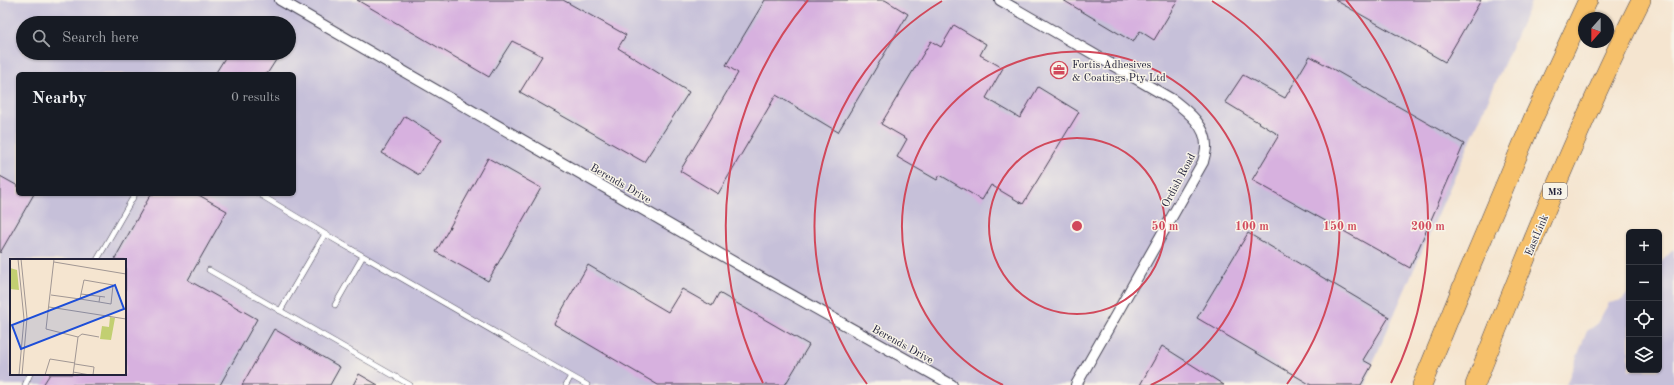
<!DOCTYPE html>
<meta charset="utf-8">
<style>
:root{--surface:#171b24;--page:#20242c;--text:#f1f3f6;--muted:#9ea1a6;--line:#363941}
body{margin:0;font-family:"Old Standard TT",serif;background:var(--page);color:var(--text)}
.controls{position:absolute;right:12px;bottom:12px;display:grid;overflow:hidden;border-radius:6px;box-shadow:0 1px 3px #0004}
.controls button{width:36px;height:36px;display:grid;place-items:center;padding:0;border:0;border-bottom:1px solid var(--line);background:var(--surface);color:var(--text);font:20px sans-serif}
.compass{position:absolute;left:1578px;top:12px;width:36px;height:36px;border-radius:50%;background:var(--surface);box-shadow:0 1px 3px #0004;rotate:201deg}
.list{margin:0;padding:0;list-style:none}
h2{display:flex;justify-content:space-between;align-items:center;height:52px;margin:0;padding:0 16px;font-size:17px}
h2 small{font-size:13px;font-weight:400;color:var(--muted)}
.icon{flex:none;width:22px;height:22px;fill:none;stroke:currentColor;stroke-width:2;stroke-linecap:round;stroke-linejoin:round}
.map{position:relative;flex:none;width:1674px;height:385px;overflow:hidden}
.search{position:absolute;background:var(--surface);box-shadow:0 1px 3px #0004;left:16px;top:16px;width:280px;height:44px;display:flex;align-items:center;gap:10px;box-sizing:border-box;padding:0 14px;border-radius:22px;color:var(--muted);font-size:15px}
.panel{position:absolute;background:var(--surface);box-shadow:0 1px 3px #0004;left:16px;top:72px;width:280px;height:124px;border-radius:6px}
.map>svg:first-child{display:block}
</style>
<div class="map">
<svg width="1674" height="385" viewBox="0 0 1674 385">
<rect width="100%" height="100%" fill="#f7f3e8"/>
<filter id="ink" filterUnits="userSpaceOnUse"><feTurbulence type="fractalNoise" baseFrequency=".025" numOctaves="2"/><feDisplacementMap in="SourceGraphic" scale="8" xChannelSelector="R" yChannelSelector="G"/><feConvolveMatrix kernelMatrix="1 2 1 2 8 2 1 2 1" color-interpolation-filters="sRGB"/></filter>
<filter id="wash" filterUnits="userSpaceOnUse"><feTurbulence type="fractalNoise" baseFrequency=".012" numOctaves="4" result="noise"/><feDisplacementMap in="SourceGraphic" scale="16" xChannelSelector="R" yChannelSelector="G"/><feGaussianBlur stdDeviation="0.9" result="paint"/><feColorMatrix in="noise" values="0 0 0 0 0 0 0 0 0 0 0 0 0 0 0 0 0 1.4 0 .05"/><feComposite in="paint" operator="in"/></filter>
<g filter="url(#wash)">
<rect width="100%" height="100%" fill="#f5e5d0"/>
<path fill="#c6c0d9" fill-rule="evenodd" d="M0 0H1532L1372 365 1366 385H0ZM23 23H289V53H23ZM18 74H294V194H18ZM11 260H125V374H11Z
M1674 249V385H1566L1587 331 1596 325 1609 303 1622 300 1629 292V370H1659V264Z"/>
<g id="blocks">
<path fill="#d7b1df" d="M357 0H563L626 35 618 48 689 92 644 162 520 92 542 56 512 41 489 77Z
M765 0H885L908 14 838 132 776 95 718 194 680 171 738 73 726 65Z
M1063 0H1178L1154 40 1140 31 1133 42Z
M1335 0H1481L1445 62Z
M954 25 986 44 980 55 1003 68 986 98 1020 118 1038 87 1079 112 1023 204 991 185 982 200 940 175 937 180 897 157 907 139 881 124 931 41 941 47Z
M228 53H264L276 60 267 74H215Z
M1310 56 1464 144 1410 268 1252 180 1279 135 1225 102 1243 75 1285 98Z
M405 116 442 139 419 175 382 153Z
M488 158 541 188 488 281 436 252Z
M0 176 18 186V194H34L0 253Z
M151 194H197L227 211 188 280 257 319 220 385H43L50 374H125V260H114Z
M1248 233 1389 317 1363 360 1372 365 1361 385H1311L1197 318Z
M588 265 668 312 682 289 712 306 719 293 809 345 785 385H658L554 324Z
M274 329 340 367 330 385H242Z
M1162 346 1224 385H1140Z
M359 374 378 385H353Z"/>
</g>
</g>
<g filter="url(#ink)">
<use href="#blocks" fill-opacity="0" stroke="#423f51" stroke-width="1"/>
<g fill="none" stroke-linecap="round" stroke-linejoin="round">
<defs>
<path id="service" d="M259 194 325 234
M97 260 135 194
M209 270 410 385
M335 305 363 256
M280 311 325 234 571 376
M25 385 30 374
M566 385 571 376 587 385"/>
<path id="minor" d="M280 0 758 276 952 385
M1000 0 1173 100C1187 111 1207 126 1206 147 1206 152 1204 157 1203 162L1076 385"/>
<path id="motorway" d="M1422 385 1465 280 1533 119 1588 0
M1475 385C1526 256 1579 124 1641 0"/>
</defs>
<use href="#service" stroke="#423f51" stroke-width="6"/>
<use href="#minor" stroke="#423f51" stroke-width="12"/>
<use href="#motorway" stroke="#423f51" stroke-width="20"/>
<use href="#service" stroke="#fff" stroke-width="5"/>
<use href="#minor" stroke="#fff" stroke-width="10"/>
<use href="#motorway" stroke="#f6c06b" stroke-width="19"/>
</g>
</g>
<g fill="none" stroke="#d1495b" stroke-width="2">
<circle cx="1077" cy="226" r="88"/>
<path d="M1003 385A175 175 0 1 1 1151 385"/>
<path d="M867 384A263 263 0 0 1 942 1M1212 1A263 263 0 0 1 1287 384"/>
<path d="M763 383A351 351 0 0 1 808 0M1346 0A351 351 0 0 1 1391 383"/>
</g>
<defs>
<symbol id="office-ring" viewBox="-11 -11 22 22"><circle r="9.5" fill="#f7f3e8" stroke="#d1495b" stroke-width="1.5"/><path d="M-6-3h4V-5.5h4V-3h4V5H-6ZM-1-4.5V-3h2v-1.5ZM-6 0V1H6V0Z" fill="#d1495b"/></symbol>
</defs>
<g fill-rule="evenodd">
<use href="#office-ring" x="1049" y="60" width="20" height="20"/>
</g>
<g text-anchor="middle" stroke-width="3" stroke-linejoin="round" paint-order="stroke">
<rect fill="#f7f3e8" stroke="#62616f" stroke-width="1" x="1543" y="183" width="24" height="16" rx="3"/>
<g font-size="10" font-weight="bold" fill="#22223b">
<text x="1555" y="195">M3</text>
</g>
<g font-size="11" fill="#22223b" stroke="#f7f3e8" text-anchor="start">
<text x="1072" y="68">Fortis Adhesives<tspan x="1072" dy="13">&amp; Coatings Pty Ltd</tspan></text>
</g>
<g font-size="11" fill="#22223b" stroke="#f7f3e8">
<text transform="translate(1178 180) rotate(-62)" y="4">Ordish Road</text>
<text transform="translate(621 183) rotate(30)" y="4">Berends Drive</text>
<text transform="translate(1536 235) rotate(-67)" y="4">EastLink</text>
<text transform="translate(903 344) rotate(29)" y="4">Berends Drive</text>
</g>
</g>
<g transform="translate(10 259)">
<rect width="116" height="116" fill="#f5e5d0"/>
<path d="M0 9 7 11 9 31 0 30ZM100 58 105 59 101 81 90 80 92 67 99 68Z" fill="#c2cf71"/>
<path fill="none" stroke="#a19794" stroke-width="1" d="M8 0 14 60 9 116M11 0 17 59 12 116M44 0 36 70 68 78M44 3 116 15M71 35 74 21 103 26 101 45 89 43M41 36 70 40 71 35 95 38M70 40 89 43 90 37M39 48 116 60M68 78 72 75 89 78M65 105 84 108 83 116M63 113 80 116M35 116 40 100 65 104M63 116 68 78"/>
<path fill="#1d4ed8" fill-opacity="0.15" stroke="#1d4ed8" stroke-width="2" d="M105 26 114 50 11 90 2 66Z"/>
<rect width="116" height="116" fill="none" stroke="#22223b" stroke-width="2"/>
</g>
<circle cx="1077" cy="226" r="6" fill="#d1495b" stroke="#f7f3e8" stroke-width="2"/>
<g font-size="12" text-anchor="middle" font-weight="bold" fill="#d1495b" stroke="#f7f3e8" stroke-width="3" stroke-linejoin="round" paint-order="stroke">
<text x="1165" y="230">50 m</text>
<text x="1252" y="230">100 m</text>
<text x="1340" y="230">150 m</text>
<text x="1428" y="230">200 m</text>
</g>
</svg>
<div class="controls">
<button>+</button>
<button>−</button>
<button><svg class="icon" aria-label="locate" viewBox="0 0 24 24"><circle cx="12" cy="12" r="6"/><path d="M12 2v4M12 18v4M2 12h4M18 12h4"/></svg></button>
<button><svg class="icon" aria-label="layers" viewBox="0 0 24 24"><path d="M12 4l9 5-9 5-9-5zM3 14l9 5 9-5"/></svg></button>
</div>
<svg class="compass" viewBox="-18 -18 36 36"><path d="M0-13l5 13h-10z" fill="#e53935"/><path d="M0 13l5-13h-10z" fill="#9ea1a6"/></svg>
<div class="search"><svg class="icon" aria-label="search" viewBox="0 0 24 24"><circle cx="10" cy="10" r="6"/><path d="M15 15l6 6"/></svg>Search here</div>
<section class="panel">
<h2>Nearby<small>0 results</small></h2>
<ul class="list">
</ul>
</section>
</div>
